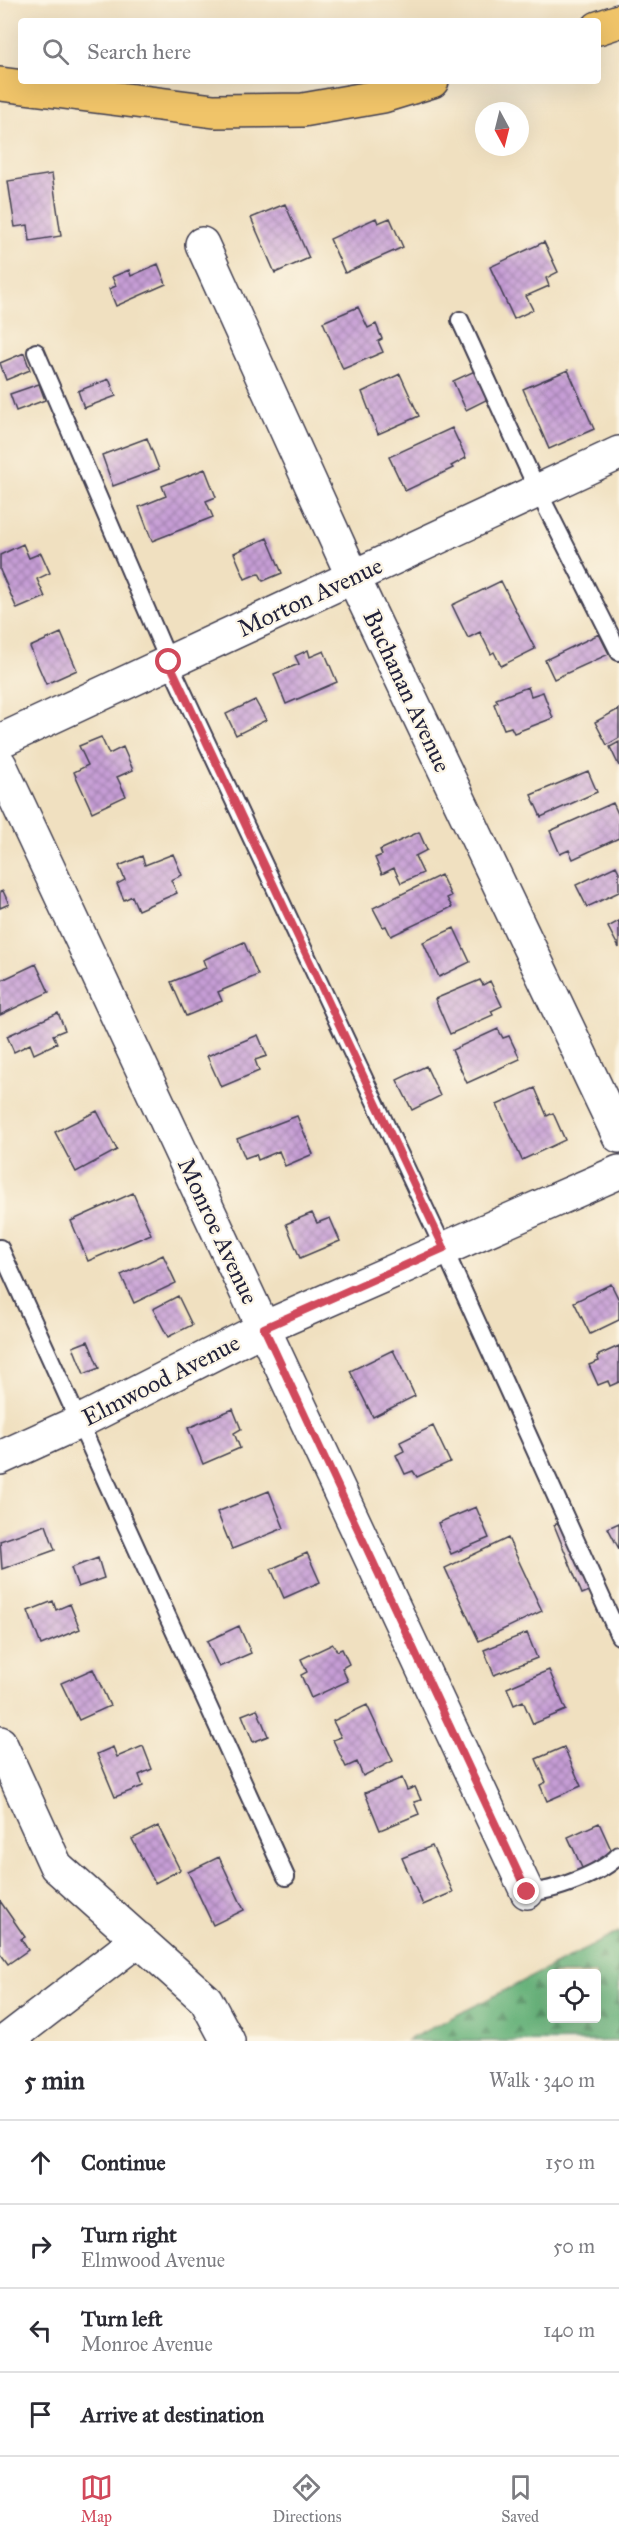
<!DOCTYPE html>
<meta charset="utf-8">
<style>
:root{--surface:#fff;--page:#f7f7f7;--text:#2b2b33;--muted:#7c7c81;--line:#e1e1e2;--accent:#d1495b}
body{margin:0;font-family:"IM FELL Great Primer",serif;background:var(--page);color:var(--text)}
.controls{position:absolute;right:18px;bottom:18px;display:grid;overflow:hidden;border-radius:6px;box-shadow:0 6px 24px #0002}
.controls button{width:54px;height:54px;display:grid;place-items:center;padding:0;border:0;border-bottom:2px solid var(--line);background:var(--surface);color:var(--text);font:30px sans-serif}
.compass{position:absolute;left:475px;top:102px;width:54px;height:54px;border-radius:50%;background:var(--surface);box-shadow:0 6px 24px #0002;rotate:173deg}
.stop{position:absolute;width:18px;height:18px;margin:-14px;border:4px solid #d1495b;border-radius:50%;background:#fff}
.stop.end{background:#d1495b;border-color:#fff;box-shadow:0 2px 6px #0008}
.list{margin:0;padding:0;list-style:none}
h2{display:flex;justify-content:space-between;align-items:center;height:78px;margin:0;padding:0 24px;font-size:26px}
h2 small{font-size:20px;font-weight:400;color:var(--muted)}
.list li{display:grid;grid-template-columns:39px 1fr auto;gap:18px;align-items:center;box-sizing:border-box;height:84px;padding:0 24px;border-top:2px solid var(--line)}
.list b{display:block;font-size:22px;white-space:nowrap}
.list p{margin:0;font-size:20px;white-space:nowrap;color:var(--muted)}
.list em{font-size:20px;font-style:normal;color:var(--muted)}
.icon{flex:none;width:33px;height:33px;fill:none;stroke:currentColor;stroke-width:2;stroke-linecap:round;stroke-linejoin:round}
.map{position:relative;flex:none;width:619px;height:2041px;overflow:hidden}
.search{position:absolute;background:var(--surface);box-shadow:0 6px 24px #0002;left:18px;right:18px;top:18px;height:66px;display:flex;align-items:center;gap:15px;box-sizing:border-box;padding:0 21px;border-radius:6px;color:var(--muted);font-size:22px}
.sheet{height:414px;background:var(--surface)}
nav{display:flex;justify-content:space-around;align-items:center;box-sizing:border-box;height:84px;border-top:2px solid var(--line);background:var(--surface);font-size:16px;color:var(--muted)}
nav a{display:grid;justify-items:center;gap:3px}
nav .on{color:var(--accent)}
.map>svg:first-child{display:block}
</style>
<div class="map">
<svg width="619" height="2041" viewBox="0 0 619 2041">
<defs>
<pattern id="forest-firs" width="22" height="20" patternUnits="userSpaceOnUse" patternTransform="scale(1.5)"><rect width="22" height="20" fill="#69b37b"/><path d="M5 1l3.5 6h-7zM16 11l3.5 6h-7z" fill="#569166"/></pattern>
<pattern id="building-cross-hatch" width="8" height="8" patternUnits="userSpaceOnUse" patternTransform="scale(1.5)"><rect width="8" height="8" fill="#c69dd5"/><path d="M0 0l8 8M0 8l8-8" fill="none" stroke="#a080ae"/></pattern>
</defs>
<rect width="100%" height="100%" fill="#fcf5e5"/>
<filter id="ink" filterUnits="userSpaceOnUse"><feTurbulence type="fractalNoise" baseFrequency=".0167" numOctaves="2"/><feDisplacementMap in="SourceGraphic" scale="12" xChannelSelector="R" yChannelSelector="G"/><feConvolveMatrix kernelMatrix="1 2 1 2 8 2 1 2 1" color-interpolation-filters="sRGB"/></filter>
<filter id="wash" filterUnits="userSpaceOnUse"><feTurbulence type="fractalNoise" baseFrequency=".008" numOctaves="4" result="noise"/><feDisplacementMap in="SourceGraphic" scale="24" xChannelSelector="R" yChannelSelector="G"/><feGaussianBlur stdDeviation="1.35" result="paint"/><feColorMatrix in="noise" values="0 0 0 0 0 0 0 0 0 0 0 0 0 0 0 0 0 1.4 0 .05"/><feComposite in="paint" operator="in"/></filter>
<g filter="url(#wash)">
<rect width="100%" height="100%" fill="#f0e0c0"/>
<path fill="url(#forest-firs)" stroke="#466a5b" stroke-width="1.5" fill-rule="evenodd" d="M619 1932V2041H406ZM552 1974H596V2018H552Z"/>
<g id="blocks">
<path fill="url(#building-cross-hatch)" d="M52 174 61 236 30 241 28 225 15 227 8 181Z
M285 204 309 258 275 273 251 218Z
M376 218 378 223 390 218 403 247 345 273 330 239Z
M544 242 558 272 546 278 549 286 526 296 533 310 514 319 490 267Z
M158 264 166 284 116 306 109 289 116 286 112 277 129 270 131 276Z
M358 307 368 328 376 324 382 339 378 341 383 352 343 369 323 322Z
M24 353 30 370 6 380 0 363Z
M477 370 490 398 466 410 453 381Z
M568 370 594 429 549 449 523 389Z
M400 374 419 416 378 434 362 392Z
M109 379 116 396 84 408 78 391Z
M39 384 45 400 16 411 10 394Z
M452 428 466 458 451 466 453 468 405 491 389 457Z
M147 438 159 469 113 486 102 455Z
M205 469 216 497 206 501 213 517 152 541 139 507 166 496 162 486Z
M267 538 282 573 263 581 259 573 245 579 234 553Z
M23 544 29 558 41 553 50 573 37 579 45 597 17 609 0 570V555Z
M501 581 535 649 501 666 494 652 491 654 480 632 468 638 452 605Z
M61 633 77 670 46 684 30 647Z
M599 634 609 654 554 679 545 660Z
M308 650 310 657 324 651 337 682 286 704 274 674 299 664 295 656Z
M528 687 531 696 543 692 553 718 514 733 511 727 504 729 494 704 498 702 496 699Z
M255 700 266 720 236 735 226 714Z
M619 709V738L607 745 595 722Z
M101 737 109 754 123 747 133 770 117 777 126 796 92 812 74 772 88 765 79 746Z
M619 742V766L610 747Z
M588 771 597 792 541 817 531 795Z
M613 803 619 816V838L573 859 569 850 560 854 550 831Z
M419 832 427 850 415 856 423 873 401 883 394 868 382 874 375 858 382 855 380 850Z
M173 854 182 875 171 880 177 893 138 910 132 896 124 900 117 884 125 880 119 866 142 856 145 865Z
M616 866 619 872V892L587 907 576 885Z
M441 875 451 896 447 898 452 907 391 936 386 926 383 927 373 908Z
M3 891 9 904 0 908V892Z
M619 921V948L608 927Z
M454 928 470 962 439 977 423 942Z
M244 942 258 975 218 992 222 1001 186 1016 171 982 206 968 203 960Z
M36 964 49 992 0 1015V981Z
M480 980 483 985 490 981 502 1006 491 1011 493 1015 450 1034 435 999Z
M58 1013 65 1030 53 1035 57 1043 34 1054 30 1044 14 1052 7 1036Z
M498 1029 503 1038 509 1036 520 1059 467 1083 452 1050Z
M258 1035 267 1056 255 1060 259 1071 221 1087 207 1056Z
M426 1066 440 1096 412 1110 397 1080Z
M535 1088 547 1116 553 1113 565 1140 522 1160 497 1105Z
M97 1111 117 1150 76 1172 55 1132Z
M297 1116 313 1154 285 1166 279 1151 258 1160 256 1154 245 1158 237 1139Z
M133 1193 151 1234 88 1261 71 1221Z
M312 1213 317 1223 330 1218 340 1241 300 1258 286 1224Z
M163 1255 176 1283 134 1303 121 1275Z
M611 1284 619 1300V1320L590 1334 574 1302Z
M178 1296 192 1325 168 1337 153 1309Z
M88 1341 99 1368 84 1374 73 1347Z
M619 1346V1382L610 1386 608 1381 598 1385 589 1365 599 1361 597 1356Z
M393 1350 415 1396 373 1417 350 1371Z
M233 1409 241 1429 234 1433 240 1448 203 1464 188 1428Z
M433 1426 450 1462 417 1477 413 1471 405 1474 396 1455 404 1451 400 1442Z
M269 1491 284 1528 232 1549 217 1512Z
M476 1507 489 1538 451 1554 438 1523Z
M566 1520 594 1589 582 1594 554 1525Z
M619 1523V1549L608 1528Z
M46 1525 55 1550 2 1569 0 1541Z
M508 1538 542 1611 479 1641 445 1568Z
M307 1553 320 1582 284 1598 271 1569Z
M98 1558 104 1578 78 1587 71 1568Z
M53 1601 56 1610 70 1604 80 1629 41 1645 28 1611Z
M239 1626 251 1653 219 1667 207 1641Z
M527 1633 537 1658 494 1675 484 1650Z
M333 1644 337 1651 342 1649 349 1664 342 1668 348 1681 311 1698 301 1675 307 1672 301 1659Z
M93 1669 110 1706 79 1720 61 1683Z
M549 1670 566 1710 533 1724 523 1701 514 1705 507 1688Z
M367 1705 393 1761 363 1776 357 1762 346 1767 333 1740 341 1737 333 1721Z
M257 1709 268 1736 253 1742 242 1715Z
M143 1746 152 1769 139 1775 143 1786 115 1797 97 1754 113 1747 117 1757Z
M564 1747 581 1786 547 1801 540 1785 546 1782 536 1759Z
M402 1778 407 1790 415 1787 421 1800 414 1802 419 1814 380 1830 365 1793Z
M599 1823 614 1856 583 1870 568 1837Z
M158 1826 180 1870 155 1883 132 1839Z
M432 1846 453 1892 423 1905 402 1858Z
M219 1857 244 1910 213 1925 188 1872Z
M0 1901 25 1937 21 1939 28 1950 8 1964 0 1953Z"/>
</g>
</g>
<g filter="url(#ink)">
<use href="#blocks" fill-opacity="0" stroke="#413e4f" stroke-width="1.5"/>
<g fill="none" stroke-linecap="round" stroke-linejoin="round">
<defs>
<path id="lane" d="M460 320 538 491 619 652
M36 352 169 662 444 1249 619 1636
M0 1248 286 1877
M527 1892C551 1893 603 1873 619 1855"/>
<path id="street" d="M202 244 353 577 619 1136
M0 741 619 453
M0 765 527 1892
M0 1458 79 1422 264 1328 619 1172
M0 1743 56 1866 206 2000 228 2041
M6 2041 139 1939"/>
<path id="primary" d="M598 28 619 21
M0 84 214 111 303 110 383 96 432 81"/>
</defs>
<use href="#lane" stroke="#413e4f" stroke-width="20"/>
<use href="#street" stroke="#413e4f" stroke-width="36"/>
<use href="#primary" stroke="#413e4f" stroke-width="36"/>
<use href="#lane" stroke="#fff" stroke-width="16"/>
<use href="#street" stroke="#fff" stroke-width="33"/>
<use href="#primary" stroke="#f0c469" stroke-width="33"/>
</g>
</g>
<g fill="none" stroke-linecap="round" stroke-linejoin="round" filter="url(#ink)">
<path stroke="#d1495b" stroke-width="8" d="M169 662 444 1248 264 1328 527 1892"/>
</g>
<g text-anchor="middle" stroke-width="4.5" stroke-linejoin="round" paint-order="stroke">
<g font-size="24" fill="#22223b" stroke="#fcf5e5">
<text transform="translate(310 597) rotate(-25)" y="8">Morton Avenue</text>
<text transform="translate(407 691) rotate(65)" y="8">Buchanan Avenue</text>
<text transform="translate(218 1231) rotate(65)" y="8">Monroe Avenue</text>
<text transform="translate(161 1380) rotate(-27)" y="8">Elmwood Avenue</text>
</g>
</g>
</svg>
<div class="controls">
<button><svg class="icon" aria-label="locate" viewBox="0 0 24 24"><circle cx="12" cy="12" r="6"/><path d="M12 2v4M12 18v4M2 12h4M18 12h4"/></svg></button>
</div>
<svg class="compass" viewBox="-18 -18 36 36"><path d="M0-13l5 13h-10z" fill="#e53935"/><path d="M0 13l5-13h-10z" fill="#7c7c81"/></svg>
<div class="stop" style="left:169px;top:662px"></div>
<div class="stop end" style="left:527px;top:1892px"></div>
<div class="search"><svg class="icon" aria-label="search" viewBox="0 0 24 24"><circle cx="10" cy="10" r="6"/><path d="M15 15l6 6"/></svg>Search here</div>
</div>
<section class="sheet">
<h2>5 min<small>Walk · 340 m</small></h2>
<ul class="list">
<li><svg class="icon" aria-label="ahead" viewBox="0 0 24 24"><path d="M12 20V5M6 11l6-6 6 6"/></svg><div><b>Continue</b></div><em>150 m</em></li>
<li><svg class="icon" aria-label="right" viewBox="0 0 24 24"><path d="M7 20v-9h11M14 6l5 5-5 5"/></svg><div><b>Turn right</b><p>Elmwood Avenue</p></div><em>50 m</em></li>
<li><svg class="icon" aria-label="left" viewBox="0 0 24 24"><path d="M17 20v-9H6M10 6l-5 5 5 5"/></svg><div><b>Turn left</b><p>Monroe Avenue</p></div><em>140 m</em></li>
<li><svg class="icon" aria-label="arrive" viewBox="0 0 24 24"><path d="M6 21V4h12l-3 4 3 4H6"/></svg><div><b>Arrive at destination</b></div></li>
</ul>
</section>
<nav>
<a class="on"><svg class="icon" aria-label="map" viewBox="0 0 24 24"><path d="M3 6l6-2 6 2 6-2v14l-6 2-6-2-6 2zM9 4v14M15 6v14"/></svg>Map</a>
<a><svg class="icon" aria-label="directions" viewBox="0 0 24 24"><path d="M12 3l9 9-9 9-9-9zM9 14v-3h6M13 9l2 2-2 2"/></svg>Directions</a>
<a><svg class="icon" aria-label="saved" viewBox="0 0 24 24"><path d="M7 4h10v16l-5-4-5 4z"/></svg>Saved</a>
</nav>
